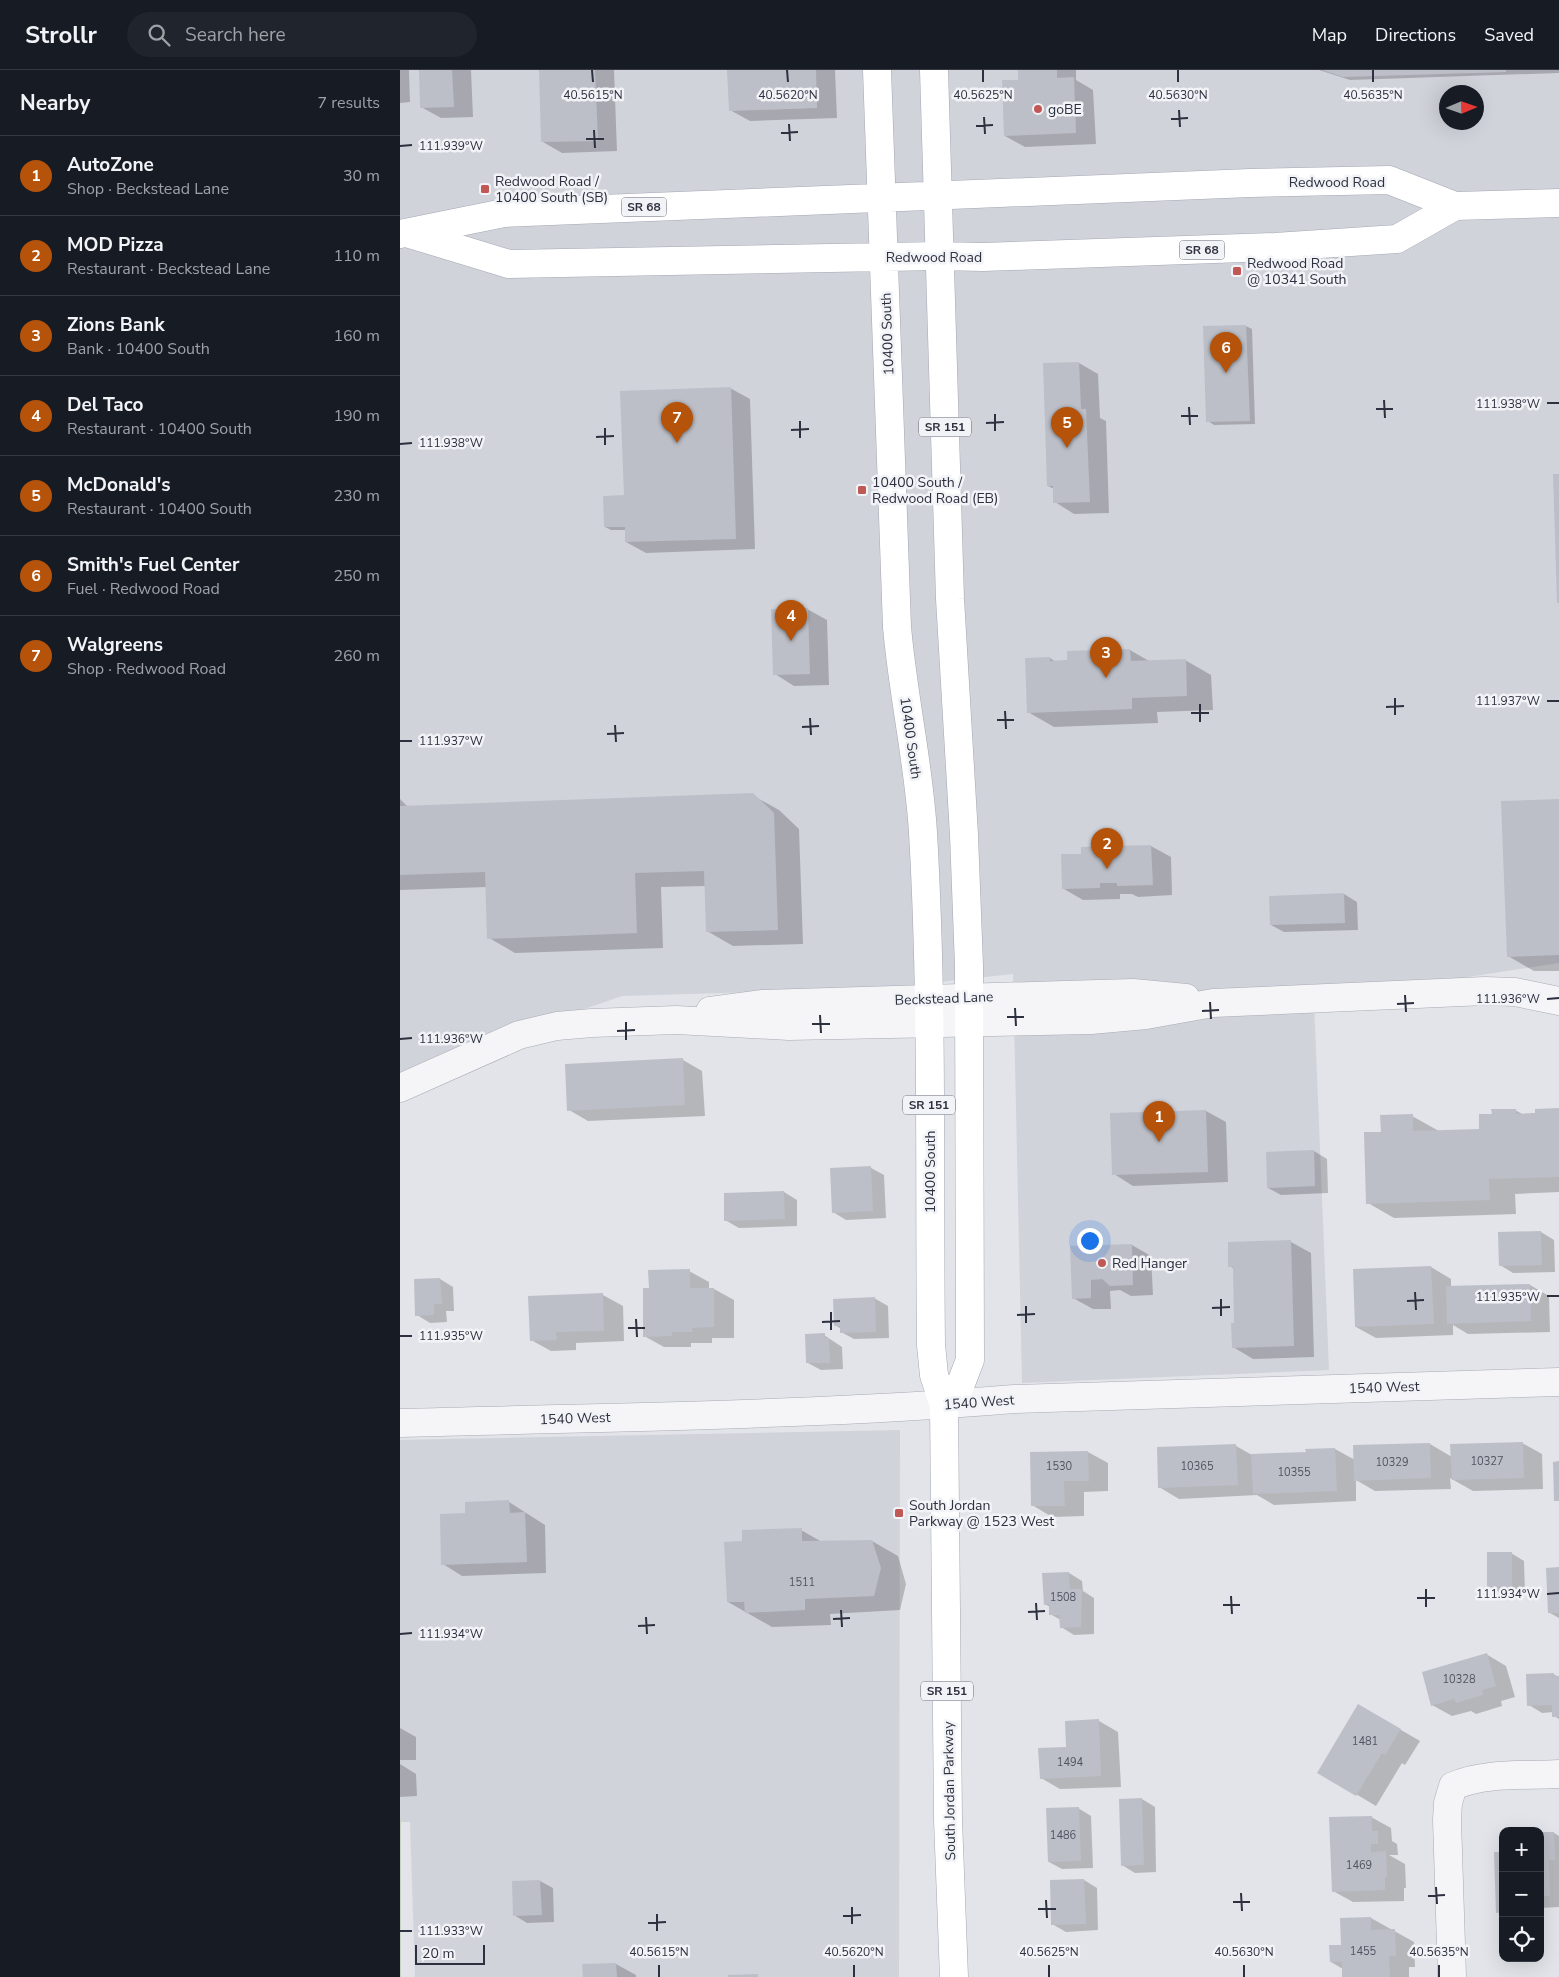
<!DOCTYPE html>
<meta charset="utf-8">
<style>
:root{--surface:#171b24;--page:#20242c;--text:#f1f3f6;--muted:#9ea1a6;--line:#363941;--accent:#b45309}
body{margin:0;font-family:"Nunito Sans",sans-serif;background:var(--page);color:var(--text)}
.controls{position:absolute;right:15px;bottom:15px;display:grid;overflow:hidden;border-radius:10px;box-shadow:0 5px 20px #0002}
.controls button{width:45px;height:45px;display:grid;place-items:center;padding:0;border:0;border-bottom:1px solid var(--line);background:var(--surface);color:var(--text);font:25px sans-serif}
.compass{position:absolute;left:1039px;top:15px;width:45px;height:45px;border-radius:50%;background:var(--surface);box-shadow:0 5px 20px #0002;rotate:88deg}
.scale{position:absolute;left:15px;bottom:12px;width:70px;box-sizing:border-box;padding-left:5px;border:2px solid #2c303f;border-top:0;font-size:14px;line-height:18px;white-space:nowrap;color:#2c303f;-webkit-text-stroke:4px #f2f3f7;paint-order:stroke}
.you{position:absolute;left:689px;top:1170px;width:18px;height:18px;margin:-12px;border:4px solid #fff;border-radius:50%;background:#1a73e8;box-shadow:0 0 0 8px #1a73e833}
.badge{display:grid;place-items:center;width:32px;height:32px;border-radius:50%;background:var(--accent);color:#fff;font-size:16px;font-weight:700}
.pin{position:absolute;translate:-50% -41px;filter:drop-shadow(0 1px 2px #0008)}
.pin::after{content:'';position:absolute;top:26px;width:18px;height:15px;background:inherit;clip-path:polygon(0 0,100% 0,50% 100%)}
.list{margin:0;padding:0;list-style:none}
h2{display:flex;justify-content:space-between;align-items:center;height:65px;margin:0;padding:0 20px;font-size:21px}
h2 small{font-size:16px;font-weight:400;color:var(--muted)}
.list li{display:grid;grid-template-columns:32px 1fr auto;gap:15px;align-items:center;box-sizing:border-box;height:80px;padding:0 20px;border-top:1px solid var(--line)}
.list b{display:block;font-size:19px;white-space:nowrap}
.list p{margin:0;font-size:16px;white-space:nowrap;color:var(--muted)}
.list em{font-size:16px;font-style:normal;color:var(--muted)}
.icon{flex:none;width:28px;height:28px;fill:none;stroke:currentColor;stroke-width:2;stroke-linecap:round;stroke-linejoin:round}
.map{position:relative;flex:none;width:1159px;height:1907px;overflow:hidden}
header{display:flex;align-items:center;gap:30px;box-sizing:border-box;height:70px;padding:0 25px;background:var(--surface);border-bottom:1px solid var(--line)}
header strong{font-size:24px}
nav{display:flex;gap:28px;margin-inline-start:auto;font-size:18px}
.search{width:350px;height:45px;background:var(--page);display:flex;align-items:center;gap:12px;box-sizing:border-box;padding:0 18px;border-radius:28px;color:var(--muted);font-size:19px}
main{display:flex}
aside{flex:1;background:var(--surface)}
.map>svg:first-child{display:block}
</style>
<header>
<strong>Strollr</strong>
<div class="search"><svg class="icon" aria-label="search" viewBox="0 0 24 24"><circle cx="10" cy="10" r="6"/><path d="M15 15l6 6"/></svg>Search here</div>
<nav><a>Map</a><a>Directions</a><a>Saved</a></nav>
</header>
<main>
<aside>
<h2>Nearby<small>7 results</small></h2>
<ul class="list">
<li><span class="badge">1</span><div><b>AutoZone</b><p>Shop · Beckstead Lane</p></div><em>30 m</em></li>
<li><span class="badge">2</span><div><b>MOD Pizza</b><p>Restaurant · Beckstead Lane</p></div><em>110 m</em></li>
<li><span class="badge">3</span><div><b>Zions Bank</b><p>Bank · 10400 South</p></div><em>160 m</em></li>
<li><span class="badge">4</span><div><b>Del Taco</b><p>Restaurant · 10400 South</p></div><em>190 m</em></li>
<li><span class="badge">5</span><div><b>McDonald's</b><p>Restaurant · 10400 South</p></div><em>230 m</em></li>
<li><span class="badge">6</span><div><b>Smith's Fuel Center</b><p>Fuel · Redwood Road</p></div><em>250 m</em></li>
<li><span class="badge">7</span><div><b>Walgreens</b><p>Shop · Redwood Road</p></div><em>260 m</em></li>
</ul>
</aside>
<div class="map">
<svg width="1159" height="1907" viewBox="0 0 1159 1907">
<rect width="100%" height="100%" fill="#e2e4e9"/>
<path fill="#d1d3db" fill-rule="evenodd" d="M0 0H1159V893L914 931 929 1300 622 1313 613 904 486 918 222 926 0 1003ZM1046 22H1076V52H1046Z
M500 1360 499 1907H15L10 1752H0V1370Z"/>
<path fill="#c6d2c4" d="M0 1748H1V1907H0Z"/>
<path fill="#0003" d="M0 0H9L10 32 0 33Z
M20 0H71L73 47 41 48 21 37Z
M140 0H214L217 81 162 83 143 72Z
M329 0H435L437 48 350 51 330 40Z
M619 0H676V10L693 20 696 74 625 77 605 66 620 11Z
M919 0H1159V3L950 10Z
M846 256 852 259 855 354 814 355 808 351Z
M679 293 698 304 700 348 706 351 709 443 674 444 655 432 654 419 648 416Z
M330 318 350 329 355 479 246 483 226 472V460H211L205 457 225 426Z
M407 539 427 550 429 615 394 616 375 604Z
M730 580 749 591 785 590 811 605 813 640 757 642 758 653 654 657 628 642 650 588 656 592Z
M352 725 379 740 399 759 403 874 333 876 307 861 306 816 261 817 263 878 115 883 89 868 87 817 0 820V729L8 737Z
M1159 730V901H1134L1108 886Z
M751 776 771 787 772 825 738 827 732 824H720V829L683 830 664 819 683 785Z
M944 824 957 832 958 860 884 862 871 855Z
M283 990 302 1001 305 1046 188 1051 169 1040Z
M1159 1039V1122L1115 1124 1116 1144 994 1148 968 1133 982 1063 1012 1046 1039 1061 1080 1060 1093 1045 1115 1040 1124 1045Z
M806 1041 826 1052 828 1112 733 1116 714 1104Z
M914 1081 927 1089 928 1123 881 1125 868 1118Z
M471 1098 484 1105 486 1148 446 1150 433 1142 431 1099Z
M384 1122 397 1130V1156L339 1158 325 1150Z
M1141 1162 1154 1170 1155 1202 1113 1203 1100 1195Z
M891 1172 911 1183 914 1287 853 1289 833 1277 836 1254 834 1199 830 1196Z
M732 1175 751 1186 753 1225 731 1226 720 1220 710 1221 711 1239H693L673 1228 671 1177Z
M1031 1197 1051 1209V1217L1130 1215 1149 1226 1150 1262 1068 1264 1053 1255V1265L976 1268 956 1257Z
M289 1201 309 1212V1219H314L334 1230V1268H312V1273H291V1277H264L244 1266 250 1219Z
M40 1209 53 1217 54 1241H46L47 1252 30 1253 17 1245Z
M203 1225 223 1236 224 1271 176 1273V1280L151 1281 131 1270Z
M474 1228 488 1236 489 1268 454 1269 441 1262V1259L435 1255Z
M424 1265 442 1277 443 1299 421 1300 408 1293Z
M1122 1373 1142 1384 1143 1419 1073 1421 1050 1408 1051 1419 975 1421 956 1410V1431L874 1435 857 1425 779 1429 759 1417 836 1376 852 1385 907 1383V1380L935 1379 955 1390V1376L1030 1374 1052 1387Z
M688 1382 708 1393V1421L684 1422V1446L652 1447 632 1435Z
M109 1432 145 1455 146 1503 62 1506 43 1494 67 1445Z
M401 1460 422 1472 472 1471 498 1486 506 1514 500 1540 430 1544 431 1555 372 1557 328 1532 344 1472Z
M1111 1483 1124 1491 1125 1524 1101 1523 1088 1516Z
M1159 1498V1548L1150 1543Z
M669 1503 682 1511 683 1521 694 1528V1564L674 1565 661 1557V1550L650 1544V1537L645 1534Z
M1086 1584 1106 1596 1115 1627 1101 1631 1102 1636 1076 1644 1071 1641 1052 1646 1032 1635Z
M1153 1604 1159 1607V1649L1154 1646V1642L1142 1643 1129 1635Z
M958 1635 1020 1671 1005 1695 1002 1693 976 1736 919 1702Z
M699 1651 718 1662 721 1717 660 1719 641 1708 667 1678Z
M0 1658 16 1667V1690H0Z
M0 1694 16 1704 17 1726 0 1727Z
M742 1729 755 1737 756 1802 735 1803 722 1795Z
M678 1738 691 1746 693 1798 662 1799 649 1792Z
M971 1747 991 1758 992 1771 997 1774 998 1785H989L1005 1794 1006 1818H1004V1831L953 1832 933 1821Z
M1154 1763 1159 1766V1837L1140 1838V1764Z
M684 1810 697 1818 698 1860 666 1862 652 1854Z
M140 1811 153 1818 154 1852 127 1853 114 1845 113 1812Z
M971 1848 1014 1872 1015 1897H1009V1907H943V1899L931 1892 942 1876Z
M216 1894 236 1905V1907H184Z"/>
<path fill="#bdbfc8" d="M19 0H52L54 37 20 38Z
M139 0H195L198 71 141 72Z
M327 0H416L417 38 329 41Z
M618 0H657V8L674 7 676 63 604 66 602 10H618Z
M922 0H1106V2L943 7Z
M846 255 850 351 806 352 803 256Z
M679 292 681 339H686L690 432 653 433V416H647L643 293Z
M331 317 336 469 225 472V457H204L203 426 224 425 220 321Z
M1153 404H1159V533H1157Z
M408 538 410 604 373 605 371 539Z
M730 579 731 591 786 589 787 626 732 628V639L627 643 625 588 650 587V591L667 590V581Z
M353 723 374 743 378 860 306 862 304 801 235 803 237 863 87 869 85 802 0 805V736Z
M1159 729V885L1107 887 1101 731Z
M751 775 753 815 717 816V813H700V818L662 819 661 784H681V777Z
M944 823 945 853 870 855 869 826Z
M283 988 285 1035 167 1041 165 994Z
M1159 1038V1107L1089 1109 1090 1130 966 1134 964 1062H981L980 1045 1013 1044V1061L1079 1059V1044H1092L1091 1039H1116V1044L1135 1043V1039Z
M806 1040 808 1102 712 1105 710 1043Z
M914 1080 915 1116 867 1118 866 1082Z
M471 1096 473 1141 432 1143 430 1098Z
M384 1121 385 1149 324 1151V1123Z
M1141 1161 1142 1195 1099 1196 1098 1162Z
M891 1170 894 1276 832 1278 831 1253H834L833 1197H828V1172Z
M732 1174 733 1215 710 1216 702 1209 691 1210V1228L672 1229 670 1176Z
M1031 1196 1034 1254 955 1257 953 1199Z
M290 1199V1218H314V1257L292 1258 293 1262H272V1266L243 1267V1218H249L248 1200Z
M40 1208 42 1234H34V1245L15 1246 14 1209Z
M1130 1214 1131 1251 1047 1254 1046 1216Z
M203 1223 204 1261 156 1262 157 1270 130 1271 128 1226Z
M475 1227 476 1262 440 1263V1256H434L433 1229Z
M425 1263V1268H429L430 1293H406L405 1264Z
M1123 1372 1124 1408 1052 1410 1050 1374Z
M1030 1373 1031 1408 954 1411 953 1375Z
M836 1374 838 1415 758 1418 757 1377Z
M935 1378 937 1421 853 1424 851 1384 906 1382 905 1379Z
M688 1381 689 1411H664L665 1436H631L630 1382Z
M1159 1391V1431H1154L1153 1392Z
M109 1430 110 1443 125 1442 127 1492 41 1495 40 1444 65 1443V1432Z
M402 1458V1471L472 1470 481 1498 474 1526 405 1529V1540L345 1543 344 1532H327L324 1472 342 1471V1460Z
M1087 1482H1112V1517H1087Z
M1159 1497V1543H1148L1146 1498Z
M669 1502 670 1519H682L681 1557 660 1558 659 1545H649V1534L644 1535 642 1503Z
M1087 1583 1096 1616 1082 1620 1083 1625 1056 1633 1054 1629 1031 1636 1022 1602Z
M1154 1603V1606H1159V1647H1152V1635L1127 1636 1126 1604Z
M958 1634 1001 1659 985 1685 982 1683 956 1726 917 1703Z
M699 1649 701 1706 640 1709 638 1678 666 1677 665 1651Z
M742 1728 744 1795 721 1796 719 1729Z
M679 1737 681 1791 648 1792 646 1738Z
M972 1746V1761H978V1774H971V1782L986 1781 987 1807H985V1820L932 1822 929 1747Z
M1140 1762H1154L1155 1790H1149L1150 1826H1140Z
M1094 1782H1103V1842L1096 1843Z
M684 1809 686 1854 651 1855 650 1810Z
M140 1810 142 1845 113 1846 112 1811Z
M971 1847V1860L995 1859 996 1886H989L990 1907H942V1892H930L929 1875H941L940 1848Z
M216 1893 217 1907H183L182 1894Z
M358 1904V1907H328V1905Z"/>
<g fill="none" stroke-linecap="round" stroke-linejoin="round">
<defs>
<path id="minor" d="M310 941 363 934 664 925 733 923 786 928
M0 1018 119 965 157 956 192 953 276 950 389 956 691 950 746 945 813 933 1085 921 1115 922 1159 931
M0 1353C204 1347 410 1346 614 1329L1159 1312
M1052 1907 1047 1750 1048 1733 1053 1716C1086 1702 1124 1706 1159 1704"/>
<path id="major" d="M477 0 497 557C503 626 519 694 523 763 533 934 529 1104 531 1275L534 1305 544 1335 548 1750 554 1907
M534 0 550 529 564 765 569 896 570 1290 560 1316 544 1335
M0 164 104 143 850 113 989 110 1055 136 1159 133
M10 164 109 194 539 186 583 187 875 177 997 169 1055 136"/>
</defs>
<use href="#minor" stroke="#a8aab3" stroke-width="29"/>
<use href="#major" stroke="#a3a7b3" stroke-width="29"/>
<use href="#minor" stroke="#f5f5f8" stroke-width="28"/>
<use href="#major" stroke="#fff" stroke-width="28"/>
</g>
<path fill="none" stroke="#2c303f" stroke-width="2" d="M192 0 193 12M387 0 388 12M583 0V12M778 0V12M973 0V12M779 40 780 57M584 47 585 64M771 49 788 48M389 54 390 71M576 56 593 55M194 60 195 78M381 63 398 62M186 69H204M0 76 12 75M984 330 985 348M1147 333H1159M789 337 790 355M976 339H993M595 344V361M781 346H798M400 351V368M586 353 604 352M205 358V375M391 360 409 359M196 367 214 366M0 374 12 373M995 628V645M1147 631H1159M800 634V652M986 637 1004 636M605 641 606 659M791 643H809M410 648 411 665M597 650H614M215 655 216 672M402 657 419 656M207 664 224 663M0 671H12M1005 925 1006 942M1147 929 1159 928M810 932 811 949M997 934 1014 933M615 938 616 956M802 941 819 940M420 945 421 963M607 947H624M226 952V970M412 954H430M217 961 235 960M0 969 12 968M1015 1222 1016 1240M1147 1226H1159M821 1229V1246M1007 1231 1024 1230M626 1236V1253M812 1238 830 1237M431 1242V1260M617 1245 635 1244M236 1249 237 1267M422 1252 440 1251M228 1258H245M0 1266H12M1026 1519V1537M1147 1524 1159 1523M831 1526 832 1544M1017 1528H1035M636 1533 637 1550M823 1535H840M441 1540 442 1557M628 1542 645 1541M246 1547 247 1564M433 1549 450 1548M238 1556 255 1555M0 1564 12 1563M1036 1817 1037 1834M841 1823 842 1841M1028 1826 1045 1825M646 1830 647 1848M833 1832H850M452 1837V1854M638 1839H656M257 1844V1861M443 1846 461 1845M248 1853 266 1852M0 1861H12M259 1895V1907M454 1895V1907M649 1895V1907M844 1895V1907M1039 1895V1907"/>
<g fill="#c05856" stroke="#f2f3f7" stroke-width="2">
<circle cx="638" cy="39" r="5"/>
<rect x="80" y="114" width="10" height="10" rx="2.5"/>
<rect x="832" y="196" width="10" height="10" rx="2.5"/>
<rect x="457" y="415" width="10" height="10" rx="2.5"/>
<circle cx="702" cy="1193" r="5"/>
<rect x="494" y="1438" width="10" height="10" rx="2.5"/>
</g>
<g text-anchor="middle" stroke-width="5" stroke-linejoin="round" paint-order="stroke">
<g font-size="11" fill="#505461">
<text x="1087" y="1395">10327</text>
<text x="992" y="1396">10329</text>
<text x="659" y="1400">1530</text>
<text x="797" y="1400">10365</text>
<text x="894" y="1406">10355</text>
<text x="402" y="1516">1511</text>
<text x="663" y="1531">1508</text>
<text x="1059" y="1613">10328</text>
<text x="965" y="1675">1481</text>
<text x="670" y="1696">1494</text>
<text x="663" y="1769">1486</text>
<text x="959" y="1799">1469</text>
<text x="963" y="1885">1455</text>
</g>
<g fill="#f2f3f7" stroke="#676a76" stroke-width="1">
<rect x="221.5" y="127.5" width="45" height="19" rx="4"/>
<rect x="779.5" y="170.5" width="45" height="19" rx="4"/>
<rect x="519" y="347.5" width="52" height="19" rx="4"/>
<rect x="503" y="1025.5" width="52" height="19" rx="4"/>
<rect x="521" y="1611.5" width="52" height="19" rx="4"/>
</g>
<g font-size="12" font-weight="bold" fill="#2c303f">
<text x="244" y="141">SR 68</text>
<text x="802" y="184">SR 68</text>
<text x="545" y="361">SR 151</text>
<text x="529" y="1039">SR 151</text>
<text x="547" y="1625">SR 151</text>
</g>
<g font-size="14" fill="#2c303f" stroke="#f2f3f7" text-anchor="start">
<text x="648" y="44">goBE</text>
<text x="95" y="116">Redwood Road /<tspan x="95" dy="16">10400 South (SB)</tspan></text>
<text x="847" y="198">Redwood Road<tspan x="847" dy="16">@ 10341 South</tspan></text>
<text x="472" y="417">10400 South /<tspan x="472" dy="16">Redwood Road (EB)</tspan></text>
<text x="712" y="1198">Red Hanger</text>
<text x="509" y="1440">South Jordan<tspan x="509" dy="16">Parkway @ 1523 West</tspan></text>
</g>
<g font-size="14" fill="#2c303f" stroke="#f2f3f7">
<text x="937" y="117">Redwood Road</text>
<text x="534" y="192">Redwood Road</text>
<text transform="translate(487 264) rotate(-92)" y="5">10400 South</text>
<text transform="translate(511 668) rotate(82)" y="5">10400 South</text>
<text transform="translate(544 928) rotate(-2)" y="5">Beckstead Lane</text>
<text transform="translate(530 1102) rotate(-90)" y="5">10400 South</text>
<text transform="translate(984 1317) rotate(-2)" y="5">1540 West</text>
<text transform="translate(579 1332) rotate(-4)" y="5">1540 West</text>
<text transform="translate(175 1348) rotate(-2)" y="5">1540 West</text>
<text transform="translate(549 1721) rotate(-91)" y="5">South Jordan Parkway</text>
</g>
</g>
<g font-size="12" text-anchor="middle" fill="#2c303f" stroke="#f2f3f7" stroke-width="5" stroke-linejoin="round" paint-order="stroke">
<text x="193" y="29">40.5615°N</text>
<text x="388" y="29">40.5620°N</text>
<text x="583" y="29">40.5625°N</text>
<text x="778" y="29">40.5630°N</text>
<text x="973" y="29">40.5635°N</text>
<text x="51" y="80">111.939°W</text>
<text x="1108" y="338">111.938°W</text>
<text x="51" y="377">111.938°W</text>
<text x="1108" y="635">111.937°W</text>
<text x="51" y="675">111.937°W</text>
<text x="1108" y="933">111.936°W</text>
<text x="51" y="973">111.936°W</text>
<text x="1108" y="1231">111.935°W</text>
<text x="51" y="1270">111.935°W</text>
<text x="1108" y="1528">111.934°W</text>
<text x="51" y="1568">111.934°W</text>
<text x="51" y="1865">111.933°W</text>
<text x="259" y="1886">40.5615°N</text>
<text x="454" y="1886">40.5620°N</text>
<text x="649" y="1886">40.5625°N</text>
<text x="844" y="1886">40.5630°N</text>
<text x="1039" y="1886">40.5635°N</text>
</g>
</svg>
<div class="controls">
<button>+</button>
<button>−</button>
<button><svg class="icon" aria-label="locate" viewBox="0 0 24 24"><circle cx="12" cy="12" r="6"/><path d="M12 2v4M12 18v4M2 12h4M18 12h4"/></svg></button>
</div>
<svg class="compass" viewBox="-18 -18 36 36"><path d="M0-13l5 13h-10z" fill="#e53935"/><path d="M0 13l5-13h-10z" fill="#9ea1a6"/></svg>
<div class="scale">20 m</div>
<div class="you"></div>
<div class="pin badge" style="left:759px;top:1072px">1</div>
<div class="pin badge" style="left:707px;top:799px">2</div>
<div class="pin badge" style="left:706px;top:608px">3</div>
<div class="pin badge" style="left:391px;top:571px">4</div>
<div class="pin badge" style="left:667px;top:378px">5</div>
<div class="pin badge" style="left:826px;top:303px">6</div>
<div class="pin badge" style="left:277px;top:373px">7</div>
</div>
</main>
